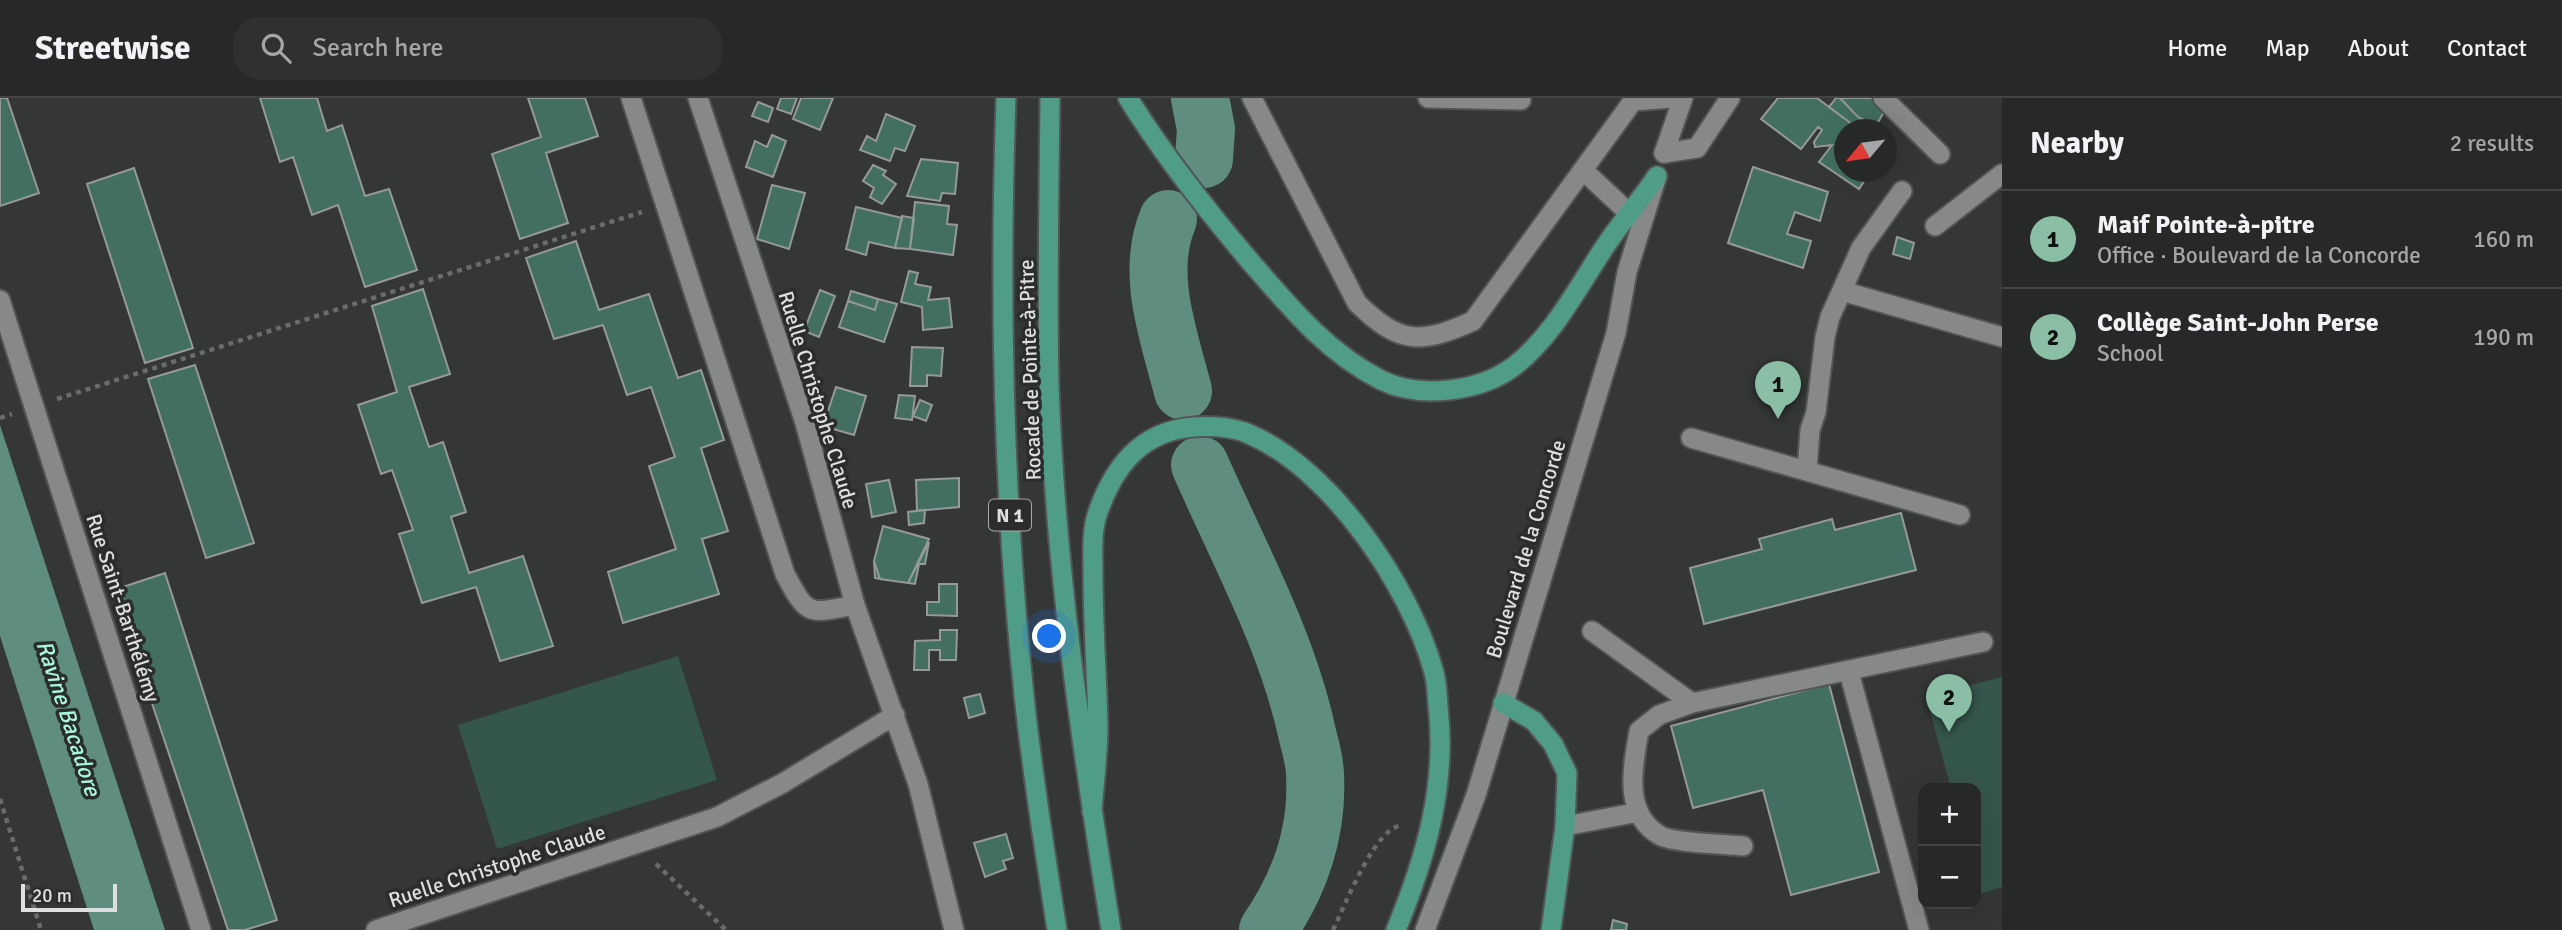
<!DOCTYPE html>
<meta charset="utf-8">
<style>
:root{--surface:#272928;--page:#2f3130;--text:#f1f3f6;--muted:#a4a6a8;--line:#434545;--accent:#8abfa5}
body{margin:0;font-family:Signika,sans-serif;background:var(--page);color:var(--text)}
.controls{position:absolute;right:21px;bottom:21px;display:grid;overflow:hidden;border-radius:14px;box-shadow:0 7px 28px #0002}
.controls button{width:63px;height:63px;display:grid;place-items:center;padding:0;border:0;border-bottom:2px solid var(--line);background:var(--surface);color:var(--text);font:35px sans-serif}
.compass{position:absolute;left:1834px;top:21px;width:63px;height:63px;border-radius:50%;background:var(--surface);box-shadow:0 7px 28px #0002;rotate:241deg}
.scale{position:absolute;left:21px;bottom:18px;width:96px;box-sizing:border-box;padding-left:7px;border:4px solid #dee0e0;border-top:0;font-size:19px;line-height:24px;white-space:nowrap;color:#dee0e0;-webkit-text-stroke:5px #2a2d2c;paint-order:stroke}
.you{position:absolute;left:1050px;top:539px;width:24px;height:24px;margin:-18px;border:5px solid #fff;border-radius:50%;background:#1a73e8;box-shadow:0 0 0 10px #1a73e833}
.badge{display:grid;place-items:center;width:46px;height:46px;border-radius:50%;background:var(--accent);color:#111;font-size:23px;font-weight:700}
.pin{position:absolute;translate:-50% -58px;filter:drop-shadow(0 2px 4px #0008)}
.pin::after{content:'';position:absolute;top:37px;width:24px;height:21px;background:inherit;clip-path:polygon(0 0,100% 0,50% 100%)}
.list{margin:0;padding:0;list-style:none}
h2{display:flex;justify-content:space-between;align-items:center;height:91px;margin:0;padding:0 28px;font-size:30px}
h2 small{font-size:23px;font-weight:400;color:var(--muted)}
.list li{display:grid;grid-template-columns:46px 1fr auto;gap:21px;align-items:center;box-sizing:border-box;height:98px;padding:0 28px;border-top:2px solid var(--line)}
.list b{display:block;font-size:26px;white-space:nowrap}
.list p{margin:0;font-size:23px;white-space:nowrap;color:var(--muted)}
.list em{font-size:23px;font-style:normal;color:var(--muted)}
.icon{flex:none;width:38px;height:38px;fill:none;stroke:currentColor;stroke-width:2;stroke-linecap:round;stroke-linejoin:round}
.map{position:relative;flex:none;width:2002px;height:832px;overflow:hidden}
header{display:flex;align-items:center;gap:42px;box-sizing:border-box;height:98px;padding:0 35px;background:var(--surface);border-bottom:2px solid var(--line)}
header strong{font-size:33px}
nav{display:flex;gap:38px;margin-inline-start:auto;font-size:24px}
.search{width:490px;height:63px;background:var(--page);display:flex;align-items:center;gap:18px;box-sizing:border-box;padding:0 24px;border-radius:28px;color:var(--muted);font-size:26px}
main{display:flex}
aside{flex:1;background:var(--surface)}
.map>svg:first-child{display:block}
</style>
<header>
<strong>Streetwise</strong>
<div class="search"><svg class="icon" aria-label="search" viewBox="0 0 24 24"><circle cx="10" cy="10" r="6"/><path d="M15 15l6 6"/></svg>Search here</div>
<nav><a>Home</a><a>Map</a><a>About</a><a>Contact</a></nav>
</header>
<main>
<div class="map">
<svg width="2002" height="832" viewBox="0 0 2002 832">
<rect width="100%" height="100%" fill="#343736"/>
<path fill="#35564c" d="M678 558 717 682 497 751 458 627Z
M2002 579V789L1979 796 1976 784V690H1951L1926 599Z"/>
<path fill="#5f8d7f" d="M0 327 165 832H94L0 538Z"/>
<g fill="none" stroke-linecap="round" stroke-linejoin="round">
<path stroke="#5f8d7f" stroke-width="58" d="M1200 0 1206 31 1204 61
M1168 121C1145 176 1169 238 1183 293
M1200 367C1238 454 1287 542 1307 635 1310 648 1315 663 1315 677 1318 733 1300 786 1268 832"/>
</g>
<path fill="#426f62" stroke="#969998" stroke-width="2" d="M0 0H7L39 95 0 108Z
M260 0H317L327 33 342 27 365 98 389 91 417 172 365 189 338 107 312 117 293 59 280 64Z
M528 0H585L598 38 546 55 568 125 520 141 492 56 541 39Z
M781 0H797L791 16 777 11Z
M801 0H833L820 32 793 21Z
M1778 0H1817L1860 32H1844V74H1870L1859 91 1819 64 1832 47 1815 49 1814 44 1822 32 1818 29 1801 51 1761 21Z
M1836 0H1840L1858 19 1876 28 1874 32H1860L1829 9Z
M1840 0H1874L1885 12 1876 28 1858 19Z
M758 4 773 10 768 24 752 18Z
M886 16 915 28 905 53 895 50 890 63 860 52 867 38 876 43Z
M772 37 786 43 773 79 746 69 755 43 767 49Z
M921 61 958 65 955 96 942 95 940 103 907 98Z
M873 67 886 73 883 77 896 86 882 106 870 99 874 90 863 83Z
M1753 69 1828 94 1820 123 1795 114 1787 136 1811 143 1803 170 1728 145Z
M134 70 193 250 145 265 87 86Z
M772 87 805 95 789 151 757 141Z
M915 104 949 108 947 126 957 127 953 157 910 151Z
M856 109 902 120 895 150 869 144 866 157 846 151Z
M902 118 914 120 910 151 895 150Z
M1897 139 1914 145 1910 161 1893 156Z
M576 143 599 212 649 196 678 280 701 272 724 342 701 350 728 433 702 441 719 496 623 525 608 474 676 451 649 368 675 359 651 289 627 297 603 227 554 241 526 160Z
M909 173 918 175 915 186 931 189 928 202 949 200 952 229 923 232 922 209 901 204Z
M423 191 450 276 409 289 429 349 443 344 466 414 451 419 469 475 523 458 553 548 500 563 476 489 422 505 399 436 413 432 392 372 381 376 358 307 397 294 372 208Z
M820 192 835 198 819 239 804 233Z
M851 193 878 201 875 212 848 203Z
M878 201 897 206 884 244 839 229 848 203 875 212Z
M912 249 943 250 941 278 927 277V288H910Z
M195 267 254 445 206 460 148 281Z
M836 289 866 298 854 337 823 328Z
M899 297 915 298 912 322 895 320Z
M920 302 932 307 926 323 913 318Z
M959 380V409L917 413 916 382Z
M889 382 896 414 872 419 866 386Z
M925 412 924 425 909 427 908 414Z
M1901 415 1916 472 1704 526 1690 470 1762 451 1759 441 1832 421 1835 432Z
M883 428 929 441 908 485 880 481 874 463Z
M929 444 925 466H919L915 486 908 485Z
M874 463 880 481 875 480Z
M165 475 277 822 245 832H228L114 492Z
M939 486H957V518L927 517V504H939Z
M940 532H957L956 562H940V552H929V572H914L915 543 940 542Z
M1829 586 1879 774 1791 797 1763 692 1693 710 1671 628Z
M980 596 985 615 969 620 964 600Z
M1006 736 1013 760 1003 763 1006 771 985 779 974 745Z
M1613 822 1627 826 1626 832H1611Z"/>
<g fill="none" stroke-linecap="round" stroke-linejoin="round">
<defs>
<path id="service" d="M1252 0 1357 205C1399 246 1420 247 1473 223L1633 3 1671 0
M1428 0 1521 2
M1883 0 1940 56
M1664 55 1697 50 1730 0
M1584 73 1631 117
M1935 128 2002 76
M1842 193 2002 239
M1691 340 1960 417
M1807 373 1810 332 1816 314 1825 239 1830 219 1861 150 1902 93
M1592 533 1692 605
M1565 728 1639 714
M1743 748C1725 746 1674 745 1661 738 1622 717 1633 668 1639 633L1659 617 1692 605 1983 544"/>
<path id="minor" d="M631 0 785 476C808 519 808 516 855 507
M698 0 805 325 855 507 918 686 954 832
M0 202 201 832
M1849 574 1919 832
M376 832 717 719 783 685 895 617"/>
<path id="secondary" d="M1664 55 1683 0
M1425 832 1476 697 1616 235 1627 174 1656 81"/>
<path id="trunk" d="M1006 0C999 198 1003 399 1024 597 1032 675 1045 754 1057 832
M1050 0C1049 95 1047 191 1049 286 1055 469 1082 651 1111 832
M1128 0C1164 58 1205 110 1249 162 1289 208 1326 254 1381 282 1419 301 1479 294 1513 269 1553 239 1579 187 1606 147 1622 123 1641 102 1657 78
M1503 605 1534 623 1553 646 1567 675 1565 728 1551 832
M1092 714C1094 686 1098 657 1098 629 1097 578 1093 528 1093 478 1093 458 1091 433 1098 414 1113 371 1138 337 1185 330 1204 327 1231 328 1249 336 1331 371 1409 487 1433 571 1437 583 1437 596 1438 608 1447 687 1426 759 1396 832"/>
</defs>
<use href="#service" stroke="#525454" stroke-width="23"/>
<use href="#minor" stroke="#525454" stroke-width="23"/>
<use href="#secondary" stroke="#525454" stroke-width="23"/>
<use href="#trunk" stroke="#525454" stroke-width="23"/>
<path stroke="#6a6c6c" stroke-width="4.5" stroke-dasharray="5 5" stroke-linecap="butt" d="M57 301 642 114
M0 320 12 316
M0 701 41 832
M656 766 726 832
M1333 832C1344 810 1377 724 1403 728"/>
<use href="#service" stroke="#868988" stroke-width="19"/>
<use href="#minor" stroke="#868988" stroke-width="19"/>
<use href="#secondary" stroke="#868988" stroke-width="19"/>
<use href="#trunk" stroke="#4f9c87" stroke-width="19"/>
</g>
<g text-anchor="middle" stroke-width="7" stroke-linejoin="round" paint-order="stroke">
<rect fill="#2a2d2c" stroke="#a8aaaa" stroke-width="2" x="989" y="401.5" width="42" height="31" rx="5"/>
<g font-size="19" font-weight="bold" fill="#dee0e0">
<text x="1010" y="424">N 1</text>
</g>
<g font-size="21" fill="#dee0e0" stroke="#2a2d2c">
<text transform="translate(1030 272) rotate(-92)" y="7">Rocade de Pointe-à-Pitre</text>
<text transform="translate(818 302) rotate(73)" y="7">Ruelle Christophe Claude</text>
<text transform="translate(1526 451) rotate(-73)" y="7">Boulevard de la Concorde</text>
<text transform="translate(123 510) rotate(72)" y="7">Rue Saint-Barthélémy</text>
<text transform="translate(497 768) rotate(-18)" y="7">Ruelle Christophe Claude</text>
</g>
<g font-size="23" font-style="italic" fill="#a8f7de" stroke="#2a2d2c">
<text transform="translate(69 620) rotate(72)" y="8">Ravine Bacadore</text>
</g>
</g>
</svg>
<div class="controls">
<button>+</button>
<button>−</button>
</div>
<svg class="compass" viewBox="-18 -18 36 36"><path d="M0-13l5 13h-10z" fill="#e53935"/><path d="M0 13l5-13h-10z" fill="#a4a6a8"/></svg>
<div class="scale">20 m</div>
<div class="you"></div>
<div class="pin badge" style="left:1778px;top:321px">1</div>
<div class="pin badge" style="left:1949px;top:634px">2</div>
</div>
<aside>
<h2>Nearby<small>2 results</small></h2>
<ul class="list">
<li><span class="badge">1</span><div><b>Maif Pointe-à-pitre</b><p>Office · Boulevard de la Concorde</p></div><em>160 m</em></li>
<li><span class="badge">2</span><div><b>Collège Saint-John Perse</b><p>School</p></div><em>190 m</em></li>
</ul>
</aside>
</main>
